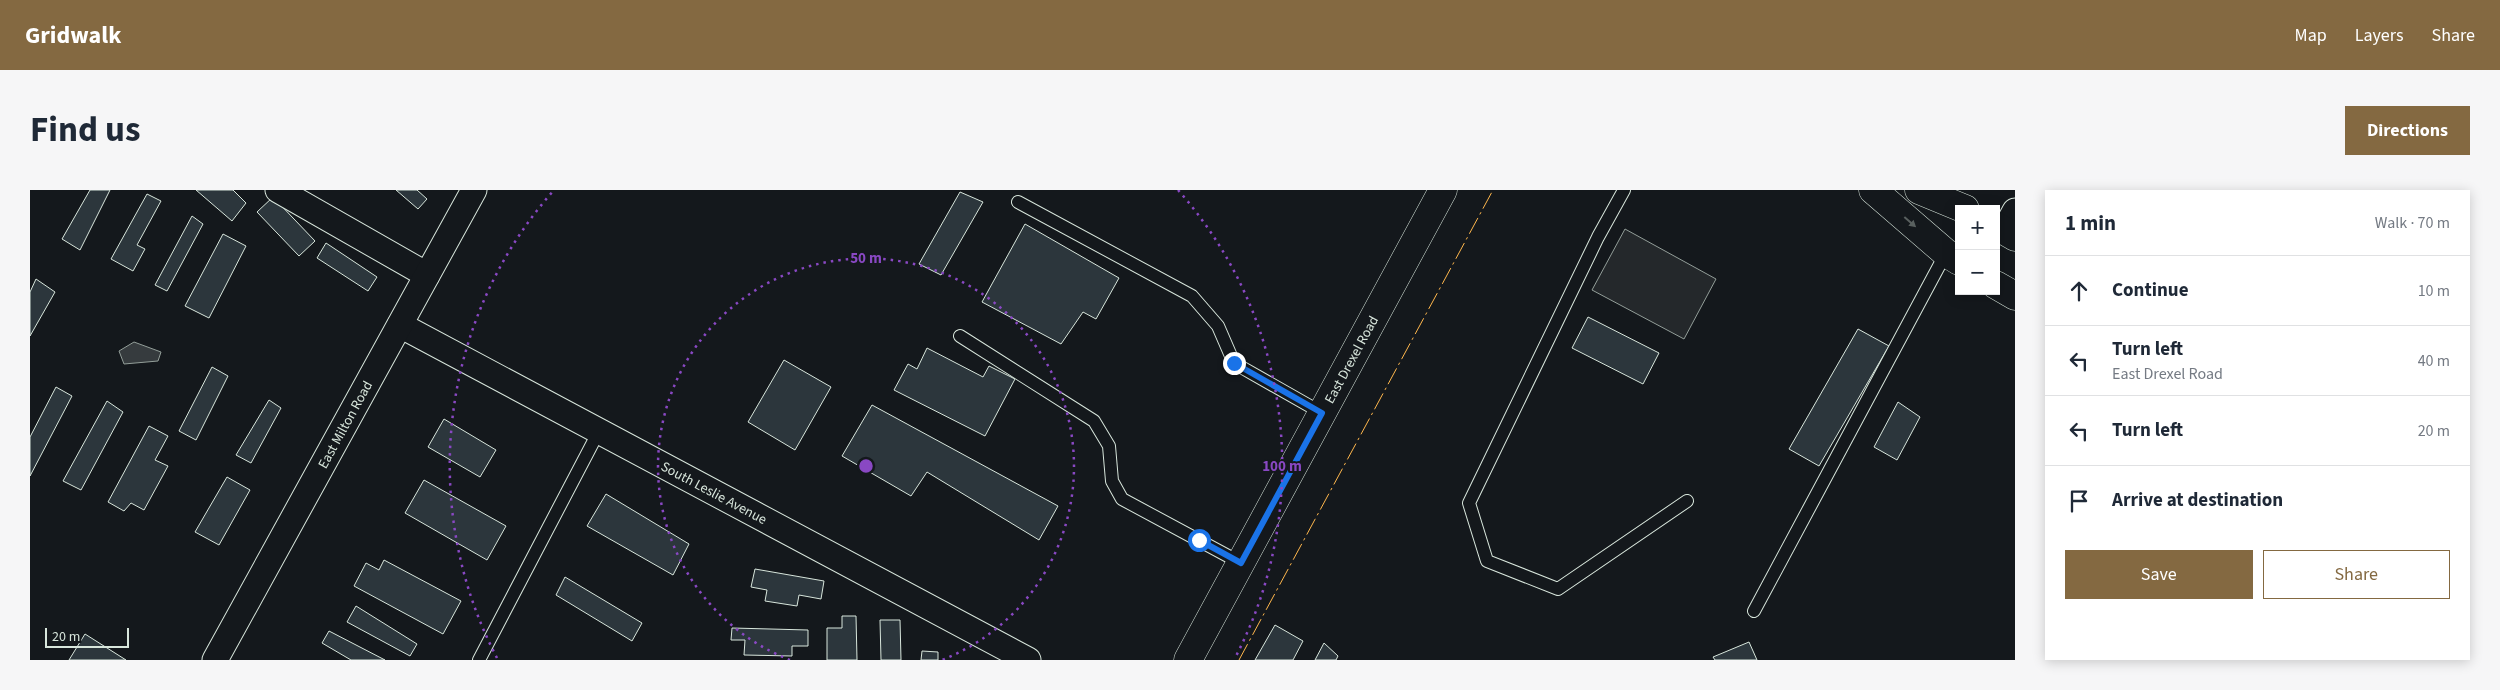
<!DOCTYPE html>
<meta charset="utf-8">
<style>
:root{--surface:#fff;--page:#f6f6f7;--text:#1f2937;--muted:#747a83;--line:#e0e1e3;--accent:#846941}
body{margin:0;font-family:"Source Sans 3",sans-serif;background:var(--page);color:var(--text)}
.controls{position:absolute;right:15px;top:15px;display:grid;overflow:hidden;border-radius:0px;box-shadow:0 2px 12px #0003}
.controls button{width:45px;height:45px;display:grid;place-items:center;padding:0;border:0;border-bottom:1px solid var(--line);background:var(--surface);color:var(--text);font:25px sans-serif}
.scale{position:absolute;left:15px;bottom:12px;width:84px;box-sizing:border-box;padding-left:5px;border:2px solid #d8e6dc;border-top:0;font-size:14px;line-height:18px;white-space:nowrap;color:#d8e6dc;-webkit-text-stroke:4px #14181c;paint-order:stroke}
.stop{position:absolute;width:15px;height:15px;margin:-11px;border:4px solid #1a73e8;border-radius:50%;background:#fff}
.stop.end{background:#1a73e8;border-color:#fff;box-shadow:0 1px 5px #0008}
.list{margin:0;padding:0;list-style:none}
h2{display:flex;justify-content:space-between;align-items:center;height:65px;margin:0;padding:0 20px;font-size:21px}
h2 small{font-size:16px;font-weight:400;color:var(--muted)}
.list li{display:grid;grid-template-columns:32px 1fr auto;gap:15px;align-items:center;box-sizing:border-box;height:70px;padding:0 20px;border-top:1px solid var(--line)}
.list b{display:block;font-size:19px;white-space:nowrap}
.list p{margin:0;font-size:16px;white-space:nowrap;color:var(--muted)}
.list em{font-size:16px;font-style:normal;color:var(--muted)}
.actions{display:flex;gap:10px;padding:15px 20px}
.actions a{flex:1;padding:11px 0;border:1px solid var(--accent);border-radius:0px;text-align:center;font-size:18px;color:var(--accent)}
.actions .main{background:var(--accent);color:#fff}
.icon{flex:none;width:28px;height:28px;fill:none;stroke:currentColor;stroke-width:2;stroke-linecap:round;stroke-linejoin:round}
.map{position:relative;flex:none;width:1985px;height:470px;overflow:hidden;border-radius:0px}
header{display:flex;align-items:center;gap:30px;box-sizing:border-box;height:70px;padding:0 25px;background:var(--accent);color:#fff}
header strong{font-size:24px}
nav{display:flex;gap:28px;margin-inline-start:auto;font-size:18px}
.intro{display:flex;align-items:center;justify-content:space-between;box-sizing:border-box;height:120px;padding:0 30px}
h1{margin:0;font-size:35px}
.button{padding:12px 22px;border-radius:0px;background:var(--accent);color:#fff;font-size:18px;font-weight:700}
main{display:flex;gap:30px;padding:0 30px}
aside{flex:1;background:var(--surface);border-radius:0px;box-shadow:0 2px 12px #0003}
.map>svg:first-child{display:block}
</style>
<header>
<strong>Gridwalk</strong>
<nav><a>Map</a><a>Layers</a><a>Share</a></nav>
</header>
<div class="intro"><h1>Find us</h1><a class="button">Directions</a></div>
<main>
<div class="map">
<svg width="1985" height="470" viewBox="0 0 1985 470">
<rect width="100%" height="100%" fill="#14181c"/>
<path fill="#24282b" stroke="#939e99" d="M1595 39 1686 89 1654 149 1562 100Z"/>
<path fill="#363b3e" stroke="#939e99" d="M104 152 131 162 128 171 94 174 89 161Z"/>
<path fill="#2c363c" stroke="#d8e6dc" d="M60 0H80L50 60 32 49Z
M166 0H203L216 13 202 31Z
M366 0H387L397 9 388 19Z
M930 2 953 12 911 85 889 74Z
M117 4 131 11 107 55 115 59 103 81 81 69Z
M243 7 285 51 269 66 227 22Z
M162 26 173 34 137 101 125 95Z
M995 34 1089 88 1066 129 1053 122 1031 154 952 112Z
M193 44 216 56 179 128 155 116Z
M296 53 347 87 338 101 287 68Z
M6 89 25 102 0 146V102Z
M1558 127 1629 163 1613 194 1542 158Z
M1828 139 1859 156 1789 276 1759 259Z
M897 158 953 187 959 176 985 189 955 246 864 200 878 174 887 179Z
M754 170 801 197 765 260 718 232Z
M182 177 198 186 166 250 149 241Z
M26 197 42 206 0 286V247Z
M239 210 251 218 221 273 206 265Z
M77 211 93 222 51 300 33 291Z
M1868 212 1890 227 1867 270 1844 257Z
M842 215 1028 316 1009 350 897 282 881 306 812 266Z
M414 229 466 260 450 287 398 257Z
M119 236 138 246 125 270 138 276 114 320 101 313 94 321 78 312Z
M197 287 220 300 189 355 165 342Z
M394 290 476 336 457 370 375 323Z
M576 304 659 354 643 385 557 336Z
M354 370 431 411 413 444 324 396 336 373 349 380Z
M725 379 794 391 791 409 769 405 767 416 735 411 737 400 721 397Z
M535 387 612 433 602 451 526 405Z
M326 416 387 454 380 466 317 432Z
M812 426H826L827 470H797V438H812Z
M850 430H870L871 470H851Z
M1245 435 1273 451 1263 470H1225Z
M702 438 778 440V456H762V466L714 465 715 450H701Z
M299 441 355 470H321L292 453Z
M55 444 96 470H39Z
M1719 452 1727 470H1685L1683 467Z
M1294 453 1308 466 1306 470H1285Z
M892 461 908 462V470H891Z"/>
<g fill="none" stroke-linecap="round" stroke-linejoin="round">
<defs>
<path id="lane" d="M1594 0 1568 47 1439 313 1457 371 1528 399 1657 311
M988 12 1162 106 1188 136 1204 173 1292 223
M930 146 1064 231 1079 256 1082 291 1092 309 1211 373
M1724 421 1916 63
M449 470 569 241"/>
<g id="street">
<path d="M248 0 397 85"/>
<path d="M1974 41 1985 21"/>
<path id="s1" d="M370 135 998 470"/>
<path id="s2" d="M185 470 444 0"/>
</g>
<g id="secondary">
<path d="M1843 0 1916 63 1929 71"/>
<path d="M1889 0 1935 19"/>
<path d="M1966 36 1985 47"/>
<path d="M1966 95 1985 106"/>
<path id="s3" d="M1158 470 1413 0"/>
</g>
</defs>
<use href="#lane" stroke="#d8e6dc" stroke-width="14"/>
<use href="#street" stroke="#d8e6dc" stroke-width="27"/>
<use href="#secondary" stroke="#d8e6dc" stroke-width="29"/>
<use href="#lane" stroke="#14181c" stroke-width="12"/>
<use href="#street" stroke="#14181c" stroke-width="25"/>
<use href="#secondary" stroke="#14181c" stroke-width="28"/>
<path stroke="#ffb74d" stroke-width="1" stroke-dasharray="18 4 2.5 4" stroke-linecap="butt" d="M1209 470 1463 0"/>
</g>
<defs><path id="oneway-solid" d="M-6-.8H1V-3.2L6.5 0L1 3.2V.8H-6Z" transform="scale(1.25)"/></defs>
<use fill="#59605f" href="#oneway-solid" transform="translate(1880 32) rotate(41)"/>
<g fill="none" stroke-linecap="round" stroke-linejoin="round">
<path stroke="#1a73e8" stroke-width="6" d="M1169 350 1211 373 1292 223 1204 173"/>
</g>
<g fill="none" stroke="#8948c3" stroke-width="2.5" stroke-dasharray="2.5 5">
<path d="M760 470A208 208 0 1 1 912 470"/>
<path d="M467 468A416 416 0 0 1 524 0M1148 0A416 416 0 0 1 1205 468"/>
</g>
<g text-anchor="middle" stroke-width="4" stroke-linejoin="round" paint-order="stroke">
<g font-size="14" fill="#d8e6dc" stroke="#14181c">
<text dy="5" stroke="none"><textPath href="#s3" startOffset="342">East Drexel Road</textPath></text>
<text dy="5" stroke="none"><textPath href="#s2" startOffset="269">East Milton Road</textPath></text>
<text dy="5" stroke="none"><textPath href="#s1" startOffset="356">South Leslie Avenue</textPath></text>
</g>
</g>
<circle cx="836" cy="276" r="8" fill="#8948c3" stroke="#14181c" stroke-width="2.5"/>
<g font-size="15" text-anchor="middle" font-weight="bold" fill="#8948c3" stroke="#14181c" stroke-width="4" stroke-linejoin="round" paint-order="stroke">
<text x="836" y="73">50 m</text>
<text x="1252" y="281">100 m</text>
</g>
</svg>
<div class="controls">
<button>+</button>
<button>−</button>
</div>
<div class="scale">20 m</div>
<div class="stop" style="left:1169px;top:350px"></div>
<div class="stop end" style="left:1204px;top:173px"></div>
</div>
<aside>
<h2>1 min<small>Walk · 70 m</small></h2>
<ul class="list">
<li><svg class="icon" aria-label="ahead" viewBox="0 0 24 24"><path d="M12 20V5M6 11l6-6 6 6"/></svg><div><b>Continue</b></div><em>10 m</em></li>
<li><svg class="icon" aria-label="left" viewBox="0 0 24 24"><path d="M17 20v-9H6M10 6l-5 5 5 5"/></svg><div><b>Turn left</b><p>East Drexel Road</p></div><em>40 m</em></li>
<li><svg class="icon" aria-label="left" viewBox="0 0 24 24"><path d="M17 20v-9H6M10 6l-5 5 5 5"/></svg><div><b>Turn left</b></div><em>20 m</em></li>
<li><svg class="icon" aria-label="arrive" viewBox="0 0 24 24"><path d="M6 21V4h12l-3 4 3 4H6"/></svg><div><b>Arrive at destination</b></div></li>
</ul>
<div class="actions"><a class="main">Save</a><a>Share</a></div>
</aside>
</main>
